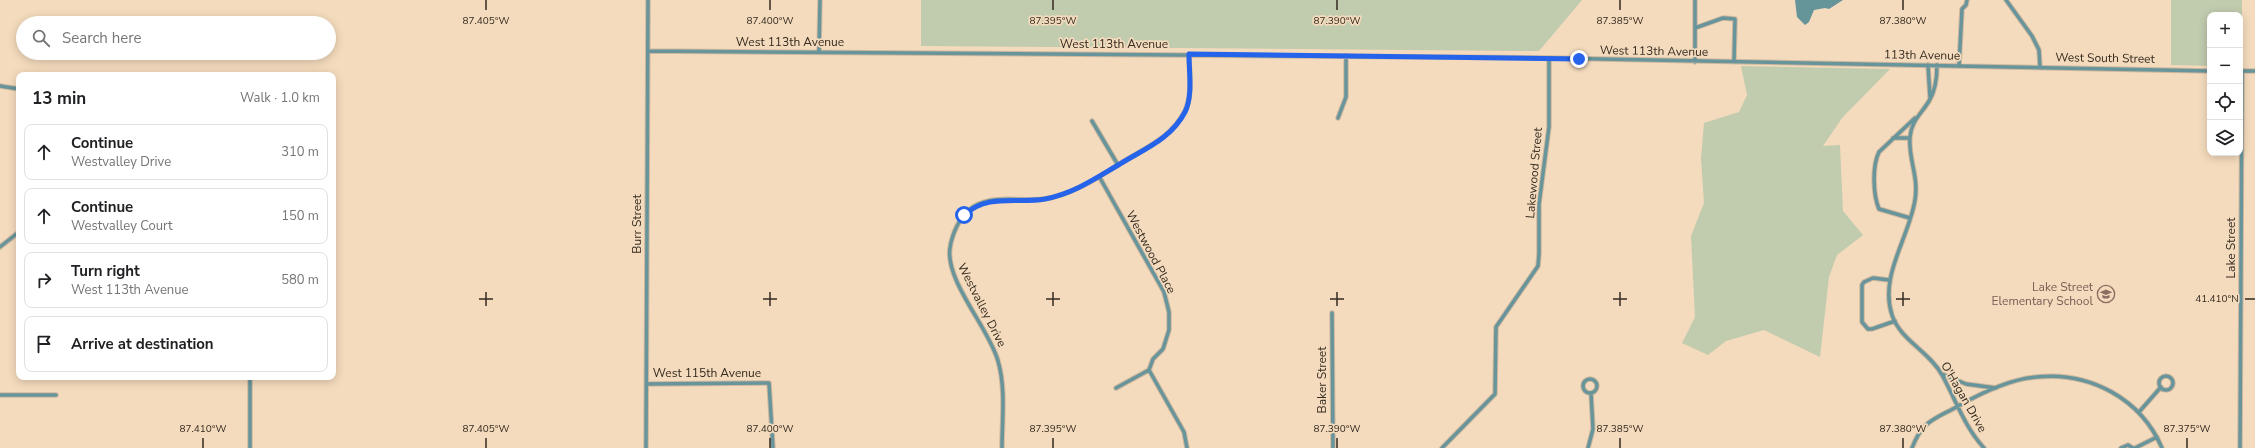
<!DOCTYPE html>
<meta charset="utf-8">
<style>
:root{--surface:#fff;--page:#f2f2f2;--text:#202124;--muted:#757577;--line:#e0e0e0}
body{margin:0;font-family:"Nunito Sans",sans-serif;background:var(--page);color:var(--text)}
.controls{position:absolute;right:12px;top:12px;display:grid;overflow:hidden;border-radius:8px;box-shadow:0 2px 10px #0003}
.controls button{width:36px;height:36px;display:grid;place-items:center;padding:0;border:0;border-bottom:1px solid var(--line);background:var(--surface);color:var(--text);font:20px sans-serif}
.stop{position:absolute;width:12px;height:12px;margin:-9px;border:3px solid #2563eb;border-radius:50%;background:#fff}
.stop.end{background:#2563eb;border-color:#fff;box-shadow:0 1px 4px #0008}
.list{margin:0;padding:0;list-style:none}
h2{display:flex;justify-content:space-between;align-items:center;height:52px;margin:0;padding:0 16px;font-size:17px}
h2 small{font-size:13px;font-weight:400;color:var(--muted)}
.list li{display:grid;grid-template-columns:26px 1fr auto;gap:12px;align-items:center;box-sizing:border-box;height:56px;margin:0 8px 8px;padding:0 8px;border:1px solid var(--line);border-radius:8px}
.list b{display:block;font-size:15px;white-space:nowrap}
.list p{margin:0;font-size:13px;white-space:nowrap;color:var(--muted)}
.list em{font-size:13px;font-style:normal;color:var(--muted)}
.icon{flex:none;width:22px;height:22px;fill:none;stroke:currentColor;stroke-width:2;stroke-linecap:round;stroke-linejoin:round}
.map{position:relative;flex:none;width:2255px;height:448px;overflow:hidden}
.search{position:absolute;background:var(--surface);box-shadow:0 2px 10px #0003;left:16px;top:16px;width:320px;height:44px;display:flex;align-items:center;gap:10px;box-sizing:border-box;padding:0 14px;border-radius:22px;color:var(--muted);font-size:15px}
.panel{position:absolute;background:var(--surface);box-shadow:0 2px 10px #0003;left:16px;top:72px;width:320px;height:308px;border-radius:8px}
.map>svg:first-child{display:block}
</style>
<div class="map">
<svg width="2255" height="448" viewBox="0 0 2255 448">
<rect width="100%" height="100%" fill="#f4dbbd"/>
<path fill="#c1cbae" d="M921 0H1582L1539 51 921 46Z
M2171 0H2242V66L2240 15H2210V66L2171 65Z
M1741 66 1890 69 1842 118 1823 146 1840 145 1843 211 1863 235 1837 255 1829 277 1820 357 1764 330 1726 341 1708 355 1682 343 1695 317 1691 236 1704 203 1701 159 1704 123 1739 112 1747 95Z"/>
<path fill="#659499" d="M1795 0H1843L1829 9 1825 8 1814 10 1809 22 1805 25 1797 17Z"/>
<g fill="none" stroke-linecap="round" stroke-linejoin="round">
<defs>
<path id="street" d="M2006 0 2032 36 2039 50 2040 67
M1695 28 1723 18 1735 19 1734 62
M649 51 1549 58 2210 71
M819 52 820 0
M1695 62V0
M1928 65 1930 97
M1937 65C1937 77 1936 90 1929 101 1922 113 1911 121 1910 137 1908 159 1919 176 1915 200 1909 238 1879 276 1892 315 1900 340 1930 352 1942 375 1956 400 1964 426 1984 448
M1959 66 1962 9 1966 5 1967 0
M2240 71H2255
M0 86 19 89
M1338 118 1346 97V56
M1092 121 1118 165
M1893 138H1909
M1100 178 1164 292 1169 312V330L1163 349 1153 359 1149 370 1116 388
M1910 218 1879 209C1873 195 1872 166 1879 152L1915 118
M0 247 19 232
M1889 280 1873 278 1864 282 1862 285V322L1868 329H1872L1895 321
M1332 313 1333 448
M1149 370 1184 432 1187 448
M1942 374 1966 384 1996 388
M2159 383a7 7 0 1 1 14 0a7 7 0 1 1-14 0Z
M250 377V448
M1583 386a7 7 0 1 1 14 0a7 7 0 1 1-14 0Z
M646 384 769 383 773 448
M0 395H56
M2139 412 2161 387
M646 448 648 0
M1002 448C1002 420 1006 388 998 361 989 328 945 281 950 248 952 234 960 215 973 207 995 194 1021 202 1044 199 1071 195 1096 179 1118 165 1143 149 1171 139 1185 111 1193 95 1189 72 1189 54
M1442 448 1495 394 1496 327 1538 266 1539 254V204L1549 127V58
M1588 448 1593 429 1591 393
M1912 448C1923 419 1936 419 1960 405 1983 392 2010 379 2036 377 2090 371 2141 399 2162 448
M2121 448 2128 445 2133 448
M2135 448 2157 437
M2240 448 2242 71"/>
</defs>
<use href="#street" stroke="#ceb89e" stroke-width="5.5"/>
<use href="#street" stroke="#68959b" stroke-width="3.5"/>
</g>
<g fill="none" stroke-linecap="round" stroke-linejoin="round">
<path stroke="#2563eb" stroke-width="5" d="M964 215C989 193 1016 204 1045 199 1073 194 1096 178 1120 164 1144 149 1171 139 1185 112 1193 96 1189 72 1189 54L1579 59"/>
</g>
<path fill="none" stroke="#352b20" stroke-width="1.5" d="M486 0V10M770 0V10M1053 0V10M1337 0V10M1620 0V10M1903 0V10M486 292V306M770 292V306M1053 292V306M1337 292V306M1620 292V306M1903 292V306M479 299H493M763 299H777M1046 299H1060M1330 299H1344M1613 299H1627M1896 299H1910M2245 299H2255M203 438V448M486 438V448M770 438V448M1053 438V448M1337 438V448M1620 438V448M1903 438V448M2187 438V448"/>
<defs>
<symbol id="school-ring" viewBox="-11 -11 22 22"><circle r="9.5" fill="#f4dbbd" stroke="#8d6e63" stroke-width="1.5"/><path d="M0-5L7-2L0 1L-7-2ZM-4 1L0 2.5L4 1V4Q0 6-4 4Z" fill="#8d6e63"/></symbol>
</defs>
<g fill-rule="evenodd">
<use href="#school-ring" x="2096" y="284" width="20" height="20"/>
</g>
<g text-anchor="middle" stroke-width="3.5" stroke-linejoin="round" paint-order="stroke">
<g font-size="12" fill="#352b20" stroke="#f4dbbd">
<text x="790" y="46">West 113th Avenue</text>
<text x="1114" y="48">West 113th Avenue</text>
<text transform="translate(1654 51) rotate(1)" y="4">West 113th Avenue</text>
<text transform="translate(1922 55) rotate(1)" y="4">113th Avenue</text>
<text transform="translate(2105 58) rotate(1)" y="4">West South Street</text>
<text transform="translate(1534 173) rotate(-85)" y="4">Lakewood Street</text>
<text transform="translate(637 224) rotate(-90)" y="4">Burr Street</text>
<text transform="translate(2231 248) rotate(-90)" y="4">Lake Street</text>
<text transform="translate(1151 252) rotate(62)" y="4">Westwood Place</text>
<text transform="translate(982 305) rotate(63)" y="4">Westvalley Drive</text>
<text x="707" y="377">West 115th Avenue</text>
<text transform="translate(1322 380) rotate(-90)" y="4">Baker Street</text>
<text transform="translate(1964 397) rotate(60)" y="4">O'Hagan Drive</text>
</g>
<g font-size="12" fill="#785e54" stroke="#f4dbbd" text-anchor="end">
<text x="2093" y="291">Lake Street<tspan x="2093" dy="14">Elementary School</tspan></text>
</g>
</g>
<g font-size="10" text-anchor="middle" fill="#352b20" stroke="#f4dbbd" stroke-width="3.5" stroke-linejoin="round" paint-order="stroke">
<text x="486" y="24">87.405°W</text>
<text x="770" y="24">87.400°W</text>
<text x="1053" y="24">87.395°W</text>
<text x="1337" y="24">87.390°W</text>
<text x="1620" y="24">87.385°W</text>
<text x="1903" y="24">87.380°W</text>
<text x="2217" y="302">41.410°N</text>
<text x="203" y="432">87.410°W</text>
<text x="486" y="432">87.405°W</text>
<text x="770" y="432">87.400°W</text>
<text x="1053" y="432">87.395°W</text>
<text x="1337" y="432">87.390°W</text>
<text x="1620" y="432">87.385°W</text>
<text x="1903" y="432">87.380°W</text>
<text x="2187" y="432">87.375°W</text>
</g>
</svg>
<div class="controls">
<button>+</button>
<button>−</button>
<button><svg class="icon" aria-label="locate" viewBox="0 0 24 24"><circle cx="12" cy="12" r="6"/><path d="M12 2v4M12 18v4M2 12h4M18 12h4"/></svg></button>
<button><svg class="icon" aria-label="layers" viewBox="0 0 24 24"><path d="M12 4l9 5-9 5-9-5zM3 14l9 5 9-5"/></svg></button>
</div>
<div class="stop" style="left:964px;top:215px"></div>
<div class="stop end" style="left:1579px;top:59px"></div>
<div class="search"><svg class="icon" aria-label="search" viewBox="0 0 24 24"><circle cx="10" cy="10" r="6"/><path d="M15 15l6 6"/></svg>Search here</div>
<section class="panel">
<h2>13 min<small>Walk · 1.0 km</small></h2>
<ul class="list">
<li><svg class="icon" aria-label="ahead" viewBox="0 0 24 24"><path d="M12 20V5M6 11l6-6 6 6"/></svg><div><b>Continue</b><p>Westvalley Drive</p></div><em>310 m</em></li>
<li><svg class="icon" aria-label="ahead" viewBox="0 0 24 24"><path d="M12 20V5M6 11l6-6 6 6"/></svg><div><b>Continue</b><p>Westvalley Court</p></div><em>150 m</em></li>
<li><svg class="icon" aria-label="right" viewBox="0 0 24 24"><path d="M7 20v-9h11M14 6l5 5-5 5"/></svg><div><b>Turn right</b><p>West 113th Avenue</p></div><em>580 m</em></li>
<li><svg class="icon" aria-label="arrive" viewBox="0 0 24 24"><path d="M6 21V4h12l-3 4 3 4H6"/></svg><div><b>Arrive at destination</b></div></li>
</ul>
</section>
</div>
